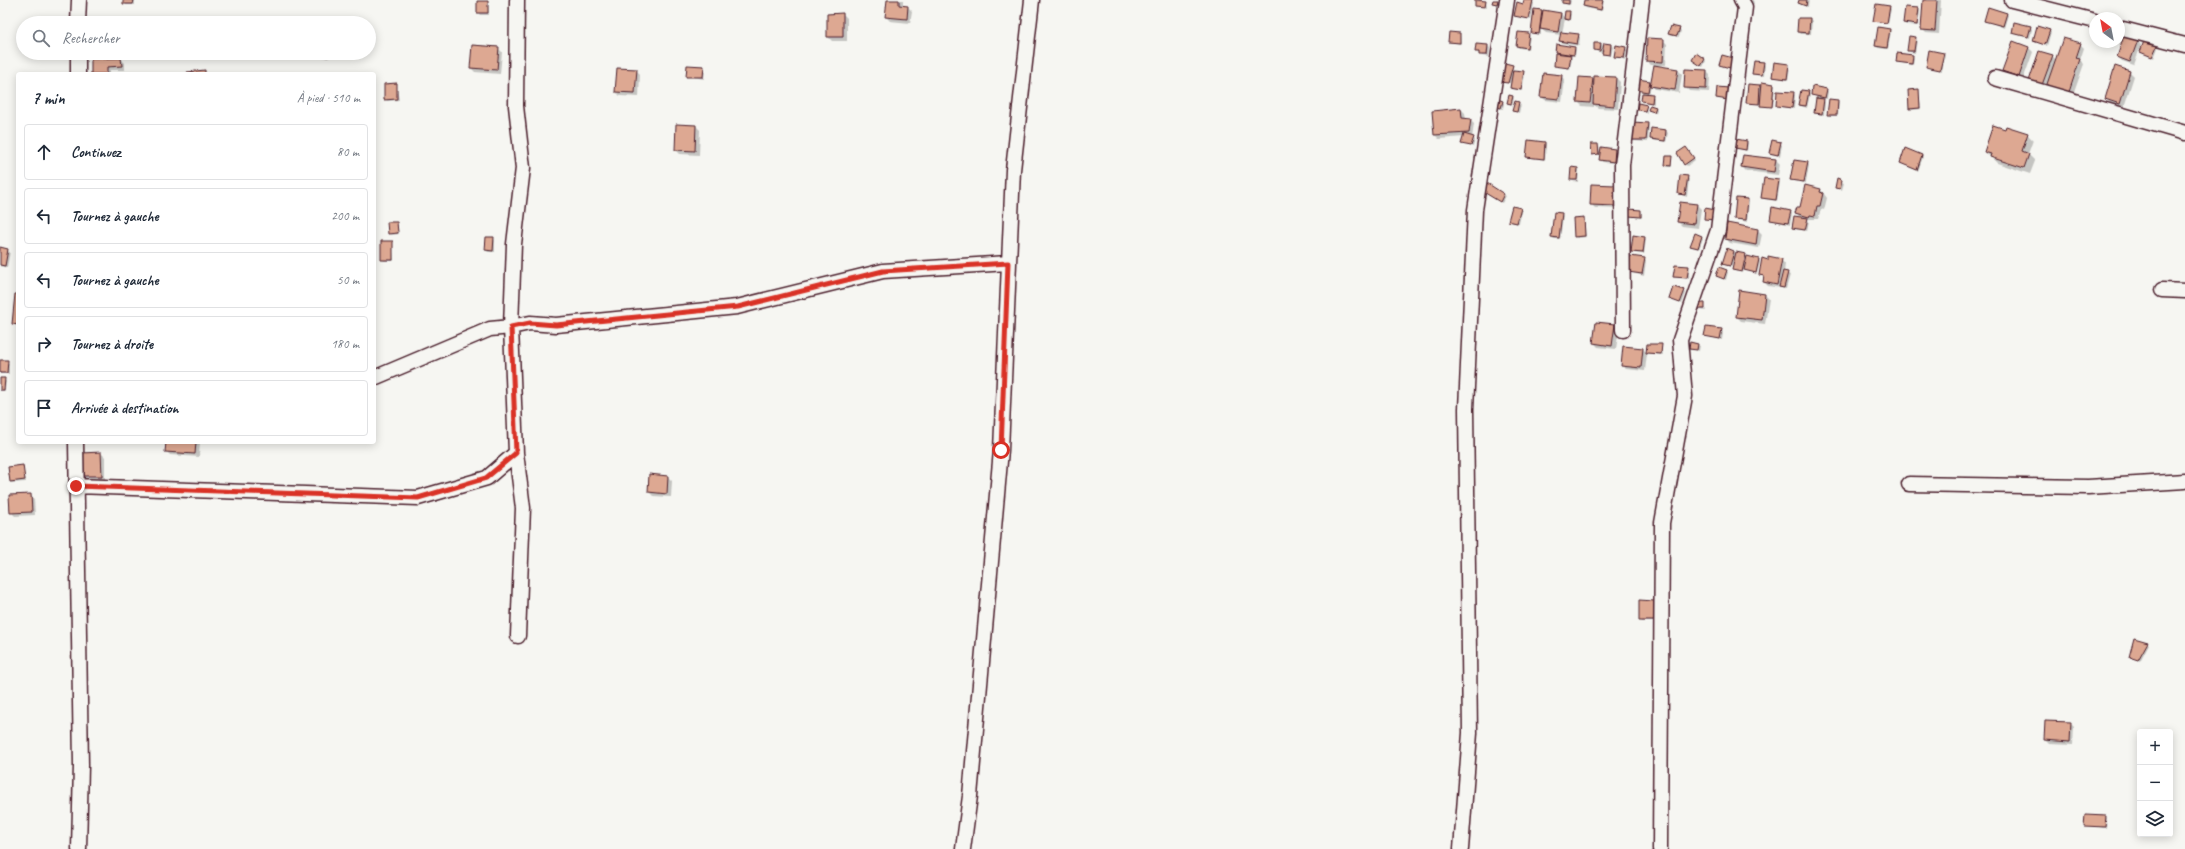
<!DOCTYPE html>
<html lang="fr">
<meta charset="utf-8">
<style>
:root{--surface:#fff;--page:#f2f2f3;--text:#1f2937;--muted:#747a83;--line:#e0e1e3}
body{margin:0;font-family:Caveat,sans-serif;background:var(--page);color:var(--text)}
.controls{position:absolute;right:12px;bottom:12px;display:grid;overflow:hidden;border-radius:4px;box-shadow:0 2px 10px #0003}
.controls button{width:36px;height:36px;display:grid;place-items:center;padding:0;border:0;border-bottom:1px solid var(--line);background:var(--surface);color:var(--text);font:20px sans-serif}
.compass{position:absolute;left:2089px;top:12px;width:36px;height:36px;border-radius:50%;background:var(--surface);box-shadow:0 2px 10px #0003;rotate:328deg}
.stop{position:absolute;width:12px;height:12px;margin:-9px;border:3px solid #d93025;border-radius:50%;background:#fff}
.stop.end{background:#d93025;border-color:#fff;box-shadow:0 1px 4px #0008}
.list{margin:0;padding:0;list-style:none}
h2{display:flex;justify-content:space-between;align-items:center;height:52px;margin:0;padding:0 16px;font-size:17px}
h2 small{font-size:13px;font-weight:400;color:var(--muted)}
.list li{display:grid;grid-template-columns:26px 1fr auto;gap:12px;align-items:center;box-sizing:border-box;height:56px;margin:0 8px 8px;padding:0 8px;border:1px solid var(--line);border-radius:4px}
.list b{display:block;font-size:15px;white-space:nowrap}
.list em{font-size:13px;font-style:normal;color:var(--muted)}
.icon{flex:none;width:22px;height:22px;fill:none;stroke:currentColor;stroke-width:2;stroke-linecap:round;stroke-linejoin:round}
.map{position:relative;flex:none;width:2185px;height:849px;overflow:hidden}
.search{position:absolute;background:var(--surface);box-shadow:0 2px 10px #0003;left:16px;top:16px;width:360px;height:44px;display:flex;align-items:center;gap:10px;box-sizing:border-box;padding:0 14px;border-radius:22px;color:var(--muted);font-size:15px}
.panel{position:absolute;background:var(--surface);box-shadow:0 2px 10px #0003;left:16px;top:72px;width:360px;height:372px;border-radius:4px}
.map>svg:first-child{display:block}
</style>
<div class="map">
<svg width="2185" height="849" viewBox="0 0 2185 849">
<rect width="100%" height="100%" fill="#f6f6f2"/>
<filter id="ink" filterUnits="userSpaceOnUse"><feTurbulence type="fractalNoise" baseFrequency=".025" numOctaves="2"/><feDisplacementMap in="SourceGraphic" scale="8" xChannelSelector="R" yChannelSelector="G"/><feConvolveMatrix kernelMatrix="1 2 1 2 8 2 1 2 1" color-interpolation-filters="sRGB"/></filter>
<g filter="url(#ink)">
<path fill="#0003" d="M124 0H135V5H126Z
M888 0H903V7H908L912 11 910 23 890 21 886 17Z
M1494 0 1499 2 1498 6 1493 3Z
M1563 0H1571L1570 5 1565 4Z
M1585 0H1604L1602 11 1586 8 1584 6Z
M1748 0H1753L1754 4 1750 5Z
M1800 0H1809L1808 7 1801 5Z
M1924 0H1941L1939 34 1926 33 1922 29Z
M1532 1 1534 3 1531 20 1515 15 1524 5Z
M488 2 489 15H480L478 13Z
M1486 2 1487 8 1476 5Z
M1889 7 1891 9 1888 24 1874 20Z
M1919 9 1920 11 1918 26 1906 25 1904 23Z
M1542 11 1544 13 1561 14 1565 18 1569 12 1571 14 1570 21 1565 19 1562 33 1578 35 1580 37 1579 46 1562 43 1560 41 1561 35 1546 33 1541 29V35L1533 34 1532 32Z
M2006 13 2008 15 2004 28 1985 20Z
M843 14 847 18V41H832L828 37V15Z
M1810 19 1812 21 1811 34H1800L1798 32Z
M2030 27 2032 29 2030 38 2013 33Z
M1679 29 1681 31 1679 37 1669 34Z
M1889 30 1891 31 1888 49 1878 48 1876 46Z
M2049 31 2051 32 2047 46 2034 41Z
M1460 34 1461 44 1449 42Z
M1528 34 1530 36 1528 49 1519 48 1517 46Z
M1915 38 1917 40 1915 53 1910 52 1908 50Z
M1663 40 1667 44 1666 65H1651L1647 61Z
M2137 41 2141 45 2134 65 2122 61 2118 57Z
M1595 44H1601L1604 47V44L1611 45 1613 47 1611 56 1596 51Z
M2080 44 2084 48 2080 60 2084 64 2072 98 2034 84 2052 56 2056 60Z
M473 46 498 48 502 52 500 74 475 72 471 68Z
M1488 46 1490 48 1489 57 1482 56 1476 51Z
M2156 46 2158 48 2154 58 2141 52Z
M1575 48 1576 50 1575 56 1569 55 1572 58 1570 69 1555 65 1559 55 1556 51Z
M1625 48 1627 50 1625 60 1615 56Z
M2029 48 2033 52 2023 80 2007 75 2004 71Z
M316 53H330L329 58 317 56Z
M1943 53 1945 55 1942 71 1927 67Z
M1913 56 1914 58 1913 65 1897 62Z
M121 59 125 63V70H110V74H92Z
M1704 59 1706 61 1703 67 1693 60Z
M1763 63 1765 65 1764 76 1755 75 1753 73Z
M1788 65 1790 66 1788 80 1773 77Z
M1513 66V71L1525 74 1522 91 1513 89 1511 88 1512 81 1510 83 1502 81Z
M703 67 705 69 704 79 687 76Z
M636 70 640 74 639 97 620 96 616 92Z
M1678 70 1682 74 1679 93 1655 89 1651 85 1649 95 1654 97V104L1642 101 1643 92 1637 90Z
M1706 71 1710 75 1709 92 1689 91 1685 87Z
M2130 72 2134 76 2124 107 2110 103 2106 99Z
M1561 76 1565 80 1562 102 1545 100 1541 96Z
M1616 78 1620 82 1618 109 1598 108 1594 105V107L1582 106 1578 102 1592 79 1595 81Z
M396 84 399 100 387 101 385 99Z
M1774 84 1775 86 1773 106 1747 102 1749 85 1760 86 1763 88Z
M1826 90 1828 91 1827 99 1822 98 1825 102 1824 115 1817 114 1815 112 1817 97 1812 95Z
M1918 90 1921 109 1912 110 1910 108Z
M1730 91 1729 101 1717 98Z
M1808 92 1810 94 1807 108 1801 106 1800 105Z
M1793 93 1795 95 1794 109 1777 106Z
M1512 96 1514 98 1512 105 1508 103Z
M1837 101 1839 102 1838 116H1830L1828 114Z
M1503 102 1504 103 1503 109 1499 108 1497 106Z
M1515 103 1521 105 1519 113 1514 111Z
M1646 106 1647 113 1638 109Z
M1656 108 1657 109 1656 113 1649 109Z
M1461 109 1465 113 1466 120H1470L1474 124 1472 138 1475 140 1473 147 1463 143 1464 137 1439 139 1435 135Z
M1648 124 1649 125 1648 142 1634 141 1632 139Z
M677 125 696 126 700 130 699 155 680 154 676 150Z
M1652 129 1666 131 1668 133 1666 142 1653 140 1651 139Z
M2006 130 2027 134 2033 140 2028 154 2035 161 2030 174 1997 163 1985 152Z
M1747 142 1748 143 1747 151 1736 148Z
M1545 143 1546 144 1545 160 1527 157Z
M1780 143 1782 145 1780 156 1771 154 1770 152Z
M1598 145 1600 152 1615 150 1617 151 1615 163 1602 162 1600 155 1593 154Z
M1688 150 1695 160 1687 166 1685 164Z
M1922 155 1923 157 1918 171 1901 163Z
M1671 157 1672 167H1667L1666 165Z
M1776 160 1780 164 1778 175 1746 171 1742 167Z
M1808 163 1809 165 1806 183 1793 181 1791 179Z
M1577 168 1579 170 1578 182 1573 181 1571 180Z
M1681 176 1689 179 1687 197 1679 194Z
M1838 180 1844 183 1842 190 1836 187Z
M1778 181 1780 182 1777 201 1764 199 1762 197Z
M1488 184 1506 196 1502 203 1485 192Z
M1592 185 1615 186 1619 190 1618 209 1595 208 1591 204Z
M1821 190 1827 198 1824 210 1821 209 1818 219H1806L1809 221 1807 231 1795 229 1793 227 1801 218 1796 213Z
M1737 199 1749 201 1747 222 1735 219Z
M1697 205 1701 209 1698 228 1682 226 1678 222Z
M1520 209 1522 210 1519 224 1511 222 1510 221Z
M1641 211 1642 218 1629 216Z
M1790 212 1792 213 1790 225 1771 220Z
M1562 214 1563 216 1560 239H1554L1552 237Z
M1584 218 1586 237 1577 238 1575 236Z
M397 223 399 234 391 235 389 233Z
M1758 230 1762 234 1759 248 1730 243 1726 239Z
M1702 237 1703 238 1699 249 1693 247 1692 245Z
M493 238 495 240V252H488L486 250Z
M1644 238 1646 239 1644 254 1634 253 1632 251Z
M392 242 394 261H384L382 260Z
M0 248 10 252 7 268 0 266Z
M1734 252 1748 258 1758 259 1760 261 1757 274 1744 269 1743 273 1735 271 1733 270 1734 262 1731 267 1725 265 1723 264Z
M1644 259 1646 261 1644 276 1629 272Z
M1781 260 1785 264 1784 272 1790 275 1786 289 1768 286 1764 282 1765 278 1760 274 1768 261Z
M1688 267 1690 269 1689 279 1674 276Z
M1726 271 1728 272 1726 280 1717 276Z
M1684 291 1686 293 1682 304 1670 299Z
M1765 295 1769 299 1765 324 1741 321 1737 317Z
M1704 304 1706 311 1695 309Z
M1615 325 1619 329 1616 349 1598 347 1594 343Z
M1721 330 1723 332 1722 340 1706 336Z
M1691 343 1700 346 1699 351 1690 348Z
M1661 345 1663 355 1647 353Z
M1643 349 1647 353 1645 371 1626 369 1622 366Z
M0 361 9 363V374H0Z
M0 379 6 381 5 391H0Z
M167 442H200L199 457 170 455 166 451Z
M101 453 105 457V479L87 480 83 476Z
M23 466 26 482 12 483 10 482Z
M668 477 672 481 671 497 653 496 649 492Z
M30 495 34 499 35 515 15 516 11 512Z
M1654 602 1656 603 1655 622H1642L1640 620Z
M2134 639 2149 644 2140 661 2130 657Z
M2046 722 2070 723 2074 727 2073 745 2049 744 2045 740Z
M2105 817 2107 818 2106 828 2085 825Z"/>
<path fill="#dda892" stroke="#4a1f2b" d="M123 0H134L133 4H123Z
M887 0H899V5L908 6 907 19 885 17Z
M1475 0 1486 1 1485 7 1475 6Z
M1493 0H1498L1497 4 1492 3Z
M1524 0H1533L1529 19 1514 16 1517 2 1523 4Z
M1562 0H1569V4L1562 3Z
M1584 0H1603L1601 10 1583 6Z
M1799 0H1807L1806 6 1798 3Z
M1923 0H1937L1935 31 1921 30Z
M477 1H488V13H477Z
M1876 4 1890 6 1887 23 1873 21Z
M1905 7 1919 8 1917 25 1903 23Z
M1988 7 2007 13 2003 26 1984 21Z
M1534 9 1542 10 1539 34 1531 33Z
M1543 10 1561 13 1558 32 1540 29Z
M1565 11H1570L1569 20 1564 19Z
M843 13V37H827V14Z
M1798 18H1810L1809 33 1797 32Z
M2014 22 2031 26 2028 37 2012 33Z
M1671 26 1680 28 1677 36 1668 34Z
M2037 26 2050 30 2045 45 2033 41Z
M1878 27 1890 29 1887 48 1875 46Z
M1449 32 1460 33V43L1448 42Z
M1518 32 1529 33 1527 48 1516 46Z
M1561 32 1579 34 1577 44 1559 41Z
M1909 36 1916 37 1914 51H1907Z
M2124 36 2138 40 2130 62 2117 57Z
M1647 38 1664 39 1663 62 1646 61Z
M2063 38 2081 43 2076 58 2080 59 2068 95 2046 87Z
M2013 41 2029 47 2019 77 2002 71Z
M2144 41 2157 46 2152 57 2140 52Z
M1594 43H1601L1600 51 1594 50Z
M1604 43 1611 44 1610 55 1602 54Z
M1476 44 1488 45 1487 55H1479V52H1475Z
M1556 44 1575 47 1574 55 1555 52Z
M472 45 499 47 497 70 470 68Z
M1616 45 1626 47 1624 58 1614 57Z
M1929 50 1944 53 1940 70 1926 67Z
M2039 51 2053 55 2042 85 2029 81Z
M315 53H328V57L315 55Z
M1555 53 1571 55 1569 68 1554 66Z
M1696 53 1705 59 1701 66 1692 60Z
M1897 53 1913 55 1912 64 1896 62Z
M1722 55 1733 58 1730 68 1719 65Z
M121 58 122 66 107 67V74H91V59Z
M1754 61 1764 62 1762 75 1752 74Z
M1774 62 1789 64 1787 79 1772 77Z
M1505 63 1513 65 1508 83 1500 82Z
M687 65 704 66 703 77H686Z
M1654 65 1678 69 1675 90 1650 86Z
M2115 66 2130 71 2120 104 2105 99Z
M617 68 637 69 635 93 615 92Z
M1685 69 1707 70 1706 89 1684 88Z
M205 70V74H188L187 72Z
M1513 70 1524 71 1521 90 1510 88Z
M1543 73 1562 75 1559 99 1540 97Z
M1594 76 1616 77 1614 106 1593 104Z
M1579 77 1593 78 1590 103 1577 102Z
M1638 79 1650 81 1648 92 1636 90Z
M1762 82 1774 84 1772 107 1760 106Z
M397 83V99L384 100V84Z
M1748 84 1760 85 1759 104 1746 103Z
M1812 86 1827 89 1825 98 1811 95Z
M1717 87 1729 88 1728 100 1716 98Z
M1919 89 1920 108 1909 109 1908 90Z
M1801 90 1809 91 1806 106 1798 105Z
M1777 91 1794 92 1792 108 1776 106Z
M1642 93 1653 94 1652 103 1641 101Z
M1509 95 1513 96 1511 104 1507 103Z
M1816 98 1824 99 1822 114 1814 113Z
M1498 99 1503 101 1501 108 1496 107Z
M1829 99 1838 100 1837 115H1827Z
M1515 101 1519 102 1517 112 1512 111Z
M1638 103 1647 105 1645 111 1637 110Z
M1650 105 1656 107 1654 112 1648 110Z
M1461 108 1462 118 1471 119 1469 133 1434 135 1432 111Z
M1633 122 1648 123 1646 140H1631Z
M676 124 696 125 695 151 675 150Z
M1993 125 2005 129 2006 126 2028 133 2022 151 2029 154 2024 168 1990 157 1991 154 1984 152Z
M1651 128 1666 130 1665 141 1650 139Z
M1464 134 1474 137 1471 146 1461 144Z
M1736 139 1747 141 1746 150 1735 148Z
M1528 140 1545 142 1544 159 1526 157Z
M1772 140 1781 142 1778 155 1769 153Z
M1591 144H1598L1599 154 1592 155Z
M1601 147 1615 149 1614 162 1599 160Z
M1686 147 1694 158 1684 165 1677 153Z
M1905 148 1922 155 1917 170 1900 163Z
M1743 155 1776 159 1774 172 1741 167Z
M1666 156H1672L1671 166 1665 165Z
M1794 160 1808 162 1804 182 1790 180Z
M1571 167 1578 168 1577 180H1570Z
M1680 175 1688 176 1685 195 1678 194Z
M1764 178 1779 180 1776 200 1761 198Z
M1837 178 1842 180 1840 189 1835 188Z
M1487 183 1504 194 1500 202 1482 191Z
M1591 184 1615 185V206L1590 205Z
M1805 185 1821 189 1820 192 1823 193 1820 206H1817L1815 216 1810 215 1809 217 1795 213 1797 207H1800Z
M1736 198 1748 199 1746 220 1734 219Z
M1680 202 1697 204 1694 224 1677 222Z
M1512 206 1521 208 1517 223 1508 221Z
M1772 207 1791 211 1788 223 1770 220Z
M1705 208 1716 210 1714 220 1704 219Z
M1629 209 1641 210V217L1628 216Z
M1554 212 1562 213 1559 238 1551 237Z
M1794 216 1808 218 1805 230 1792 228Z
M1584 217 1585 236 1574 237 1573 218Z
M387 222H397L398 233 388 234Z
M1727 223 1758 229 1756 245 1725 239Z
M1695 233 1702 236 1698 248 1690 246Z
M1633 235 1645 237 1643 253 1631 252Z
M486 237H494L493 251 485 250Z
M381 241H393V260H381Z
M0 247 8 249 5 266 0 265Z
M1727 248 1734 251 1730 266 1722 264Z
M1736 252 1746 254 1742 272 1732 270Z
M1630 256 1645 258 1642 274 1628 272Z
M1747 256 1759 259 1756 273 1744 270Z
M1768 256 1782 259 1777 285 1763 282 1764 276 1759 275 1762 258 1768 260Z
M1675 265 1689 266 1687 278 1673 277Z
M1719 267 1727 270 1724 279 1716 276Z
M1783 271 1788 272 1784 288 1779 287Z
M1673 287 1685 290 1680 303 1669 299Z
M1739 290 1765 294 1762 320 1736 317Z
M15 294H18V325L12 324Z
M1694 303H1705V309H1694Z
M1596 322 1615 324 1612 346 1593 343Z
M1706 327 1722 329 1720 339 1704 336Z
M1690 342 1698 344 1697 350 1689 349Z
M1647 344H1662L1661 354 1646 353Z
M1623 346 1643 348 1641 368 1621 366Z
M0 360H8L7 373H0Z
M0 378H5L4 390H0Z
M166 442H196L195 454 165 452Z
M101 452 102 476H82L81 453Z
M23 465 25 480 10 482 8 467Z
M649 474 668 476 667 494 648 492Z
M31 494 32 512 10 513 9 495Z
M1639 600 1654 601V621H1639Z
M2134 638 2148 642 2138 660 2129 657Z
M2045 721 2071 722 2070 742 2044 740Z
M2085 815 2106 816 2105 827 2084 826Z"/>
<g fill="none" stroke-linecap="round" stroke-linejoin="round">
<defs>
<path id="street" d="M2012 0 2095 21
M78 23 79 0
M2119 28 2185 45
M78 74V53
M1995 78 2185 133
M2162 290 2185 291
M1623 330 1622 165 1642 0
M374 378 490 329 511 327 514 244 523 168 516 106 517 0
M76 442 81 765 79 849
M516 453 523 508 518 636
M1909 484 2088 487 2185 481
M76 486 418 498 487 478 516 453 511 327 530 323 556 325 737 307 883 271 1008 263
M963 849 970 796 1001 450 1013 170 1032 0
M1461 849 1470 733 1466 409 1475 210 1507 0
M1660 849 1662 523 1685 396 1680 340 1718 230 1745 7 1741 0"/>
</defs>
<use href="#street" stroke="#4a1f2b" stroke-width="17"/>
<use href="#street" stroke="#f6f6f2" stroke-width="14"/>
</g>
</g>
<g fill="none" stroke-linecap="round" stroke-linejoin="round" filter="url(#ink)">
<path stroke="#d93025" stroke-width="5" d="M76 486 418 498 486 478 516 453 511 327 530 323 556 325 738 307 883 271 1008 263 1001 450"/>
</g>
</svg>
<div class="controls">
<button>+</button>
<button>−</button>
<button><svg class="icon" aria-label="layers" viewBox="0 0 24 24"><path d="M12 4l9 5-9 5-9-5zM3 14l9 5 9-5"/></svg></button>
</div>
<svg class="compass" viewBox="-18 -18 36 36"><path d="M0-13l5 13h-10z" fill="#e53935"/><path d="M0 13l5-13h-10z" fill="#747a83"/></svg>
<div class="stop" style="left:1001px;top:450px"></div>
<div class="stop end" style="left:76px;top:486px"></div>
<div class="search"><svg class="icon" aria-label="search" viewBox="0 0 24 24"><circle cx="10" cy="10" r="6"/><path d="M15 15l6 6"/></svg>Rechercher</div>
<section class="panel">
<h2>7 min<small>À pied · 510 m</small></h2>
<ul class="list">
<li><svg class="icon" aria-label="ahead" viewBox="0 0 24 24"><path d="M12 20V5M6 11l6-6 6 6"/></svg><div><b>Continuez</b></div><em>80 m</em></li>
<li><svg class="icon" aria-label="left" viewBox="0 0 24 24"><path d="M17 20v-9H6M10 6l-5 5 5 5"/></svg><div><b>Tournez à gauche</b></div><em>200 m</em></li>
<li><svg class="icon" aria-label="left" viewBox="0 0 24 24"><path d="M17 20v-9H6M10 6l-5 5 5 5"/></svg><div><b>Tournez à gauche</b></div><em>50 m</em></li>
<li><svg class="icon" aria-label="right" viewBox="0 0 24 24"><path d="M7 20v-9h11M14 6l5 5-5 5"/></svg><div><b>Tournez à droite</b></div><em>180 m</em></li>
<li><svg class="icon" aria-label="arrive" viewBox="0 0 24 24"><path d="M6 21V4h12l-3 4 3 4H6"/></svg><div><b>Arrivée à destination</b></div></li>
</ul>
</section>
</div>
